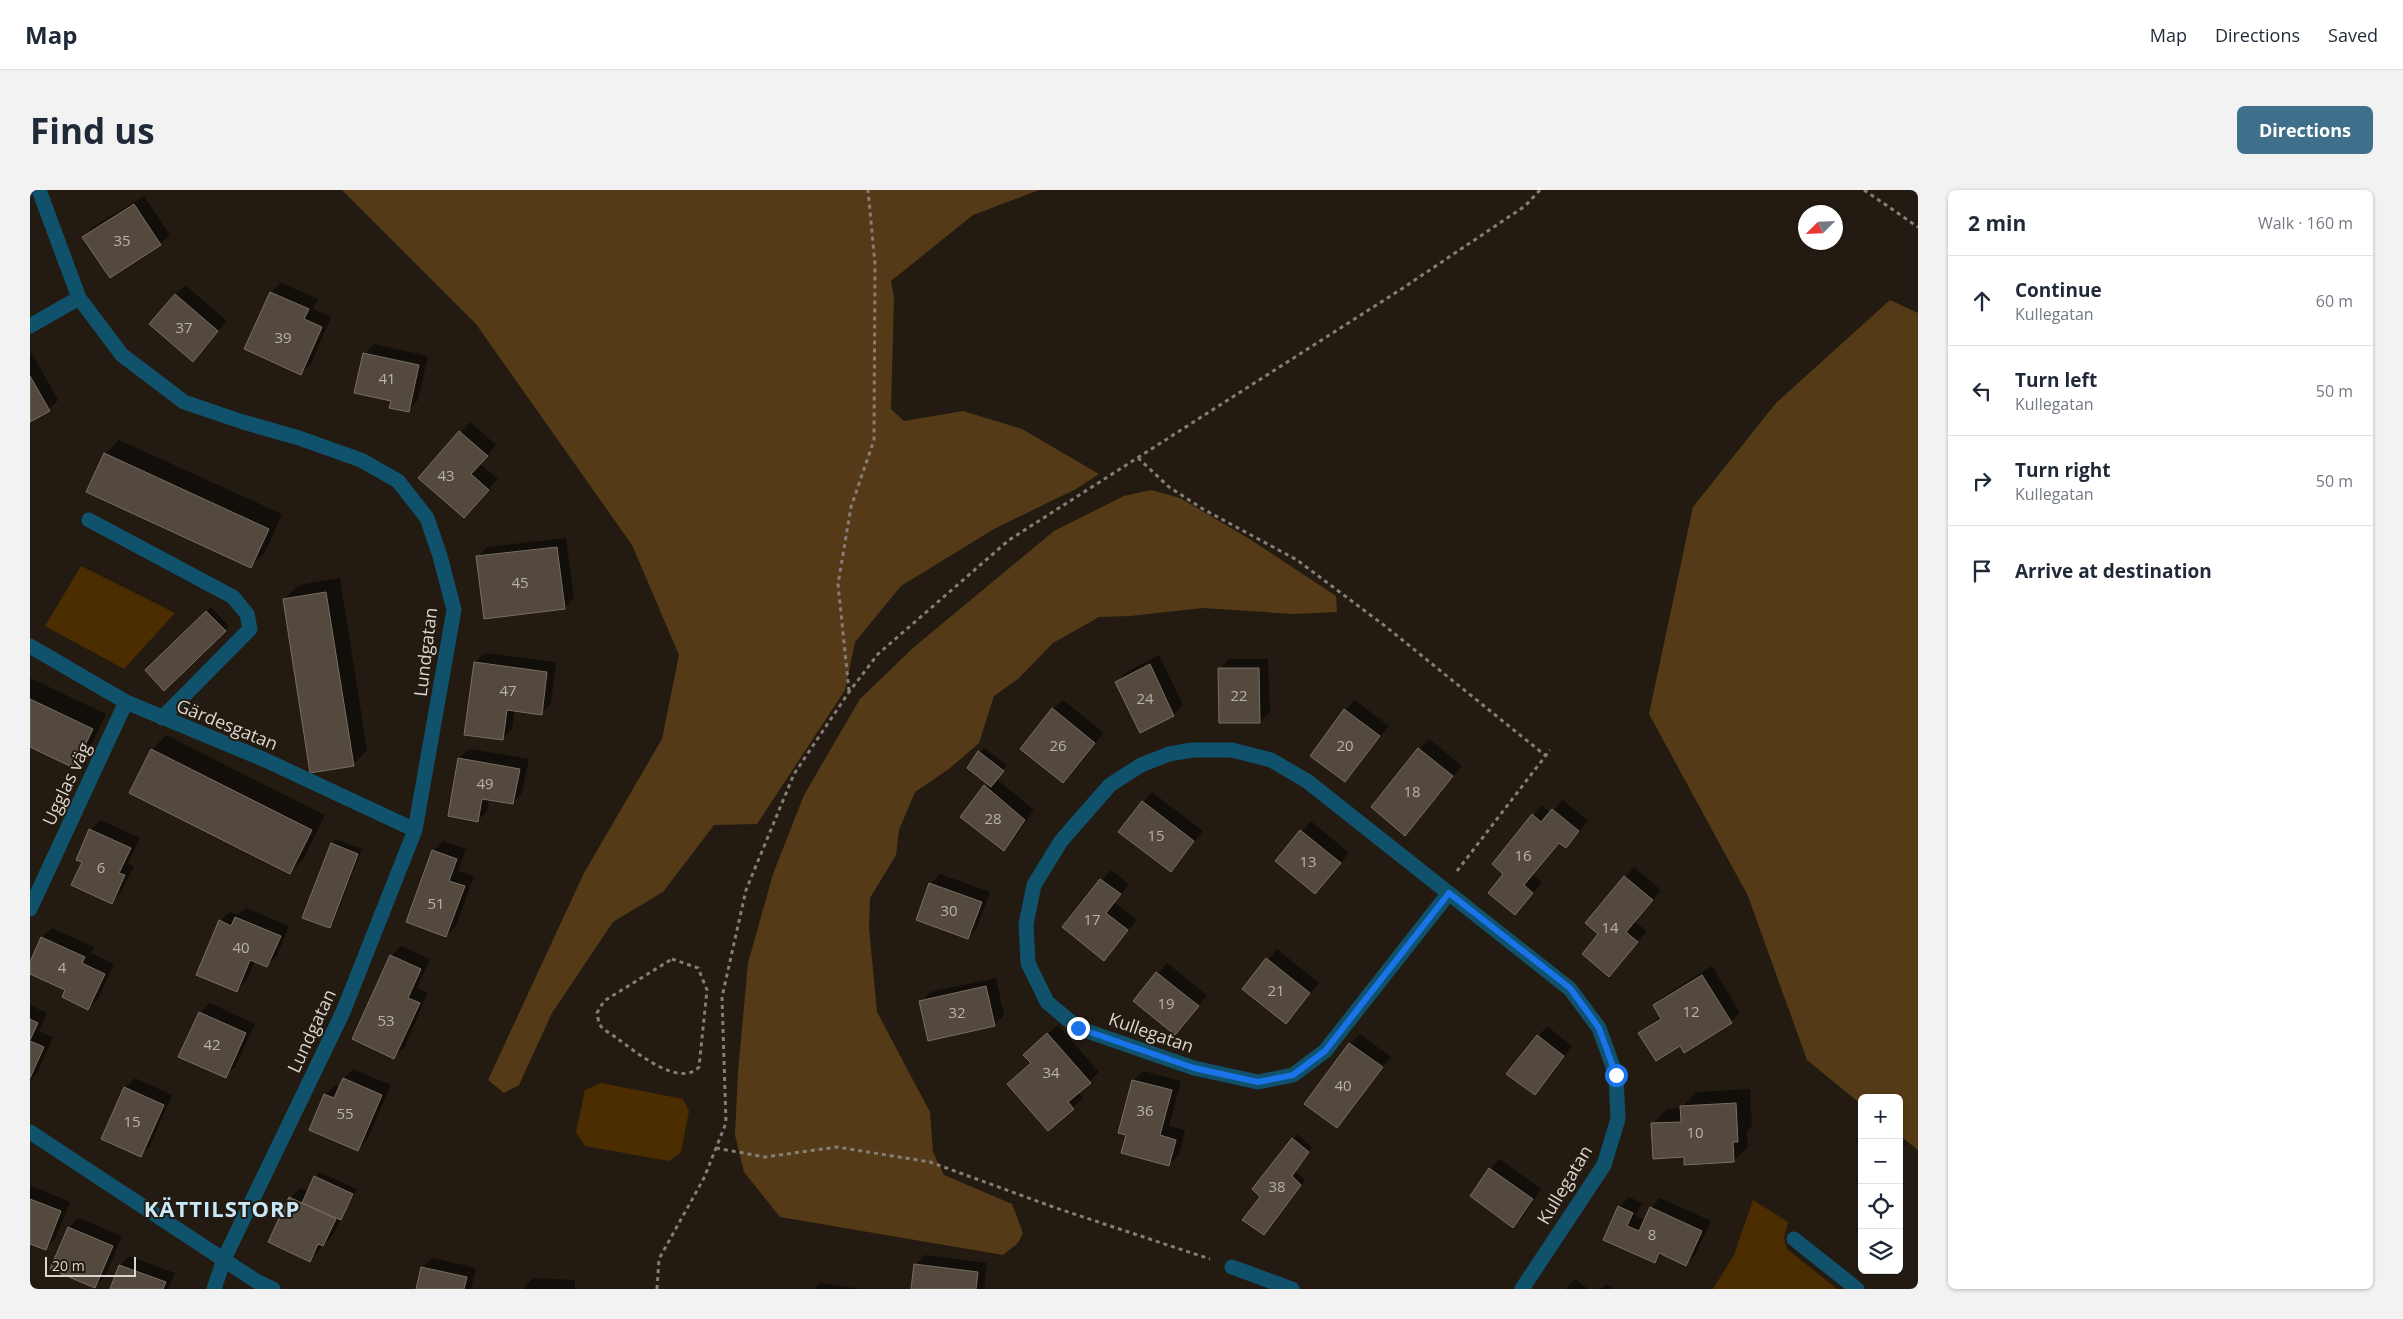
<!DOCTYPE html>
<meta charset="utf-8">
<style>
:root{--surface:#fff;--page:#f2f2f3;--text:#1f2937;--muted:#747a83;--line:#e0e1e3;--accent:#3f6f8a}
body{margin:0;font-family:"Open Sans",sans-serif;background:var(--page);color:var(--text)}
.controls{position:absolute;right:15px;bottom:15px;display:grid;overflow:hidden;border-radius:8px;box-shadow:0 1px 4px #0004}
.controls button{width:45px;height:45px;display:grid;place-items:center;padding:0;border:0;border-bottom:1px solid var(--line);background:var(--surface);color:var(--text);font:25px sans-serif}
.compass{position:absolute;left:1768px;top:15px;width:45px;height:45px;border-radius:50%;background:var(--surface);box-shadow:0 1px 4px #0004;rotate:246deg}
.scale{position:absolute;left:15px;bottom:12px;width:91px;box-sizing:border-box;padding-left:5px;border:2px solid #dbd5ce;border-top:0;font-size:14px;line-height:18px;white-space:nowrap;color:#dbd5ce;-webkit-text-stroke:4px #231b11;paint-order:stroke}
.stop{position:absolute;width:15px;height:15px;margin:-11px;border:4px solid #1a73e8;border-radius:50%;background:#fff}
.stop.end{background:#1a73e8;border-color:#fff;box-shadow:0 1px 5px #0008}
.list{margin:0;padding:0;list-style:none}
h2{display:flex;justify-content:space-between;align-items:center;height:65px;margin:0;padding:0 20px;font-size:21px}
h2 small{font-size:16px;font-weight:400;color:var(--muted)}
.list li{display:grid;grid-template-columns:32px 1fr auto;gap:15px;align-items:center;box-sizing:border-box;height:90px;padding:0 20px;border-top:1px solid var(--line)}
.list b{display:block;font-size:19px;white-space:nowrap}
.list p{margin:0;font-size:16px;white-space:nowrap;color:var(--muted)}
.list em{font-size:16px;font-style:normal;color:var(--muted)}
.icon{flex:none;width:28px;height:28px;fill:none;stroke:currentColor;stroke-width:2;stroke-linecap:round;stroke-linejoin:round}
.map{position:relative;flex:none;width:1888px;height:1099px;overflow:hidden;border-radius:8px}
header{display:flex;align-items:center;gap:30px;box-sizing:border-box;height:70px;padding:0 25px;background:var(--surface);border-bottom:1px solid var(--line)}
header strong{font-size:24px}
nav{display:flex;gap:28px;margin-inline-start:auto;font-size:18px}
.intro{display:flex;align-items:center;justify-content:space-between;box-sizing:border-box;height:120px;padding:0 30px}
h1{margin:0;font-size:35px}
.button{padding:12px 22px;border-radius:8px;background:var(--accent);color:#fff;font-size:18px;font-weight:700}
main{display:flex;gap:30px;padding:0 30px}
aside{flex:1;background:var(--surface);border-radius:8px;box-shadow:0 1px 4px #0004}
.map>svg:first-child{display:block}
</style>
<header>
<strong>Map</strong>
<nav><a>Map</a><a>Directions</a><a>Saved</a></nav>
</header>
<div class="intro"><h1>Find us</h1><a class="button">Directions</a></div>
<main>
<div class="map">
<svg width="1888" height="1099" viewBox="0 0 1888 1099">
<rect width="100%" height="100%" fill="#231b11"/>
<path fill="#4c2d00" d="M51 376 145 423 94 479 15 436Z
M571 893 653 909 659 921 651 962 639 971 555 956 546 942 555 900Z
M1723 1010 1758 1032 1754 1048 1757 1059 1807 1099H1683L1704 1065Z"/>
<path fill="#553a17" d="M312 0H1009L943 25 861 91 864 108 861 219 874 231 933 221 992 239 1069 284 1046 299 964 339 871 396 825 452 815 500 727 634 684 635 633 702 583 732 522 823 489 895 474 903 458 890 554 683 632 549 649 465 602 355 446 134Z
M1860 110 1888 123V960L1869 945V908H1832V915L1777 870 1718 706 1619 524 1663 317 1746 213Z
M1121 300 1150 308 1218 348 1306 406 1307 422 1263 424 1173 418 1100 426 1069 427 1023 453 989 488 964 506 949 553 919 579 885 602 869 640 866 665 840 708 839 738 847 822 900 922 903 962 914 985 982 1014 993 1043 988 1053 973 1065 750 1027 714 982 705 945 708 882 718 773 743 684 774 605 830 509 883 458 1024 341 1094 306Z"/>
<path fill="#0007" d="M114 6 140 45 130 54 53 47 63 37Z
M251 93 288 109 283 119 301 127 281 174 271 183 216 158 241 102Z
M155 95 197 131 163 170 145 105Z
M344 154 398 166 388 210 379 220 362 210 334 164Z
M2 163 28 210 19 220 0 230V164Z
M440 232 466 255 450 274 468 289 443 317 390 288Z
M89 250 252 324 235 362 221 376 75 264Z
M536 348 544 408 534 418 447 367 457 357Z
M310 388 337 560 323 575 254 409 269 395Z
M181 417 199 436 134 499 116 480Z
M455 463 526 472 521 514 511 523 485 520 482 539 472 549 445 472Z
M1129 465 1153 515 1144 525 1110 541 1087 492 1096 482Z
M1199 469H1238L1240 522 1230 532 1190 479Z
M0 488 76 524 58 562 44 576 0 555Z
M1033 510 1074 543 1033 591 1023 519Z
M1325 510 1359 536 1315 590V520Z
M136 545 295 625 274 668 260 683 122 560Z
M1399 549 1432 576 1375 644 1389 559Z
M954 558 977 575 967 589 1004 620 984 649 974 659 955 596 958 593 939 577Z
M439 559 499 569 492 603 483 613 459 609 457 621 448 630 429 568Z
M1122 602 1173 641 1141 680 1090 641Z
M1533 610 1558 631 1536 657 1530 652 1503 685 1512 692 1485 724 1503 625 1512 616 1521 623Z
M70 630 110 648 98 673 104 676 91 702 82 712 54 672 60 640Z
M1281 631 1319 663 1285 702 1246 671Z
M306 649 332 659 304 732 300 737 273 727 302 653Z
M413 651 436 659 428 681 444 686 426 736 416 746 403 661Z
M1604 677 1631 700 1605 732 1617 741 1579 785 1570 744 1595 687Z
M1081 680 1099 694 1085 713 1107 730 1074 769 1034 737Z
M910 684 960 702 947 738 938 748 900 694Z
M216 718 259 736 247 766 237 776 225 771 217 790 207 800 190 731 200 722 208 725Z
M22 738 64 757 61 763 84 774 68 809 58 818 36 799 0 783V775L12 747Z
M371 756 400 769 387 798 398 803 374 858 364 867 361 766Z
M1247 759 1289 793 1256 832 1214 799Z
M1137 773 1177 805 1145 843 1105 811Z
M1682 776 1710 823 1701 832 1651 854 1610 843 1631 826 1624 815 1634 806Z
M966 788 974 825 964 835 891 812 900 802Z
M180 813 225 834 205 877 195 886 150 866 170 822Z
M0 815 17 823 9 841 23 847 7 884 0 890Z
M1028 835 1069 882 1048 902 1053 908 1018 940 1002 872 1005 855Z
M1517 836 1542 856 1504 903 1478 884Z
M1330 844 1361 867 1307 937 1276 914 1320 854Z
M323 879 361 895 337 950 328 959 295 905 305 895 310 897 314 888Z
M1113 881 1151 891 1139 936 1155 940 1149 965 1139 974 1097 944 1103 891Z
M105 888 142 905 120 956 110 965 95 898Z
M1720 899 1722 936 1717 941 1718 957 1703 971 1623 934 1637 919 1651 918 1666 902Z
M1267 944 1282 957 1265 981 1275 990 1238 1038 1232 1007 1223 999Z
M1470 969 1511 999 1493 1027 1483 1036 1460 979Z
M289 982 327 999 303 1045 280 1070 260 1008 270 998 278 1002 285 987Z
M0 995 40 1012 25 1049 15 1058 0 1052Z
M1599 1007 1612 1013 1606 1026 1615 1030 1621 1018 1630 1008 1681 1031 1665 1065 1656 1074 1632 1063 1624 1071 1575 1049 1589 1017Z
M48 1028 92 1046 75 1087 65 1096 39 1037Z
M895 1065 957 1073 954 1099H882L885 1075Z
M99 1066 145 1083 138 1099H81L90 1076Z
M402 1068 446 1078 441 1099H387L392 1078Z
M503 1088 545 1090V1099H493Z
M1545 1089 1558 1099H1535Z
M790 1093 832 1099H784Z
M1576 1094 1584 1099H1571Z"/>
<path fill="#53493e" stroke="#796e62" d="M104 14 131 55 80 88 52 47Z
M240 102 279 119 274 129 292 137 271 185 214 159Z
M145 104 188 141 163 172 119 134Z
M333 163 389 175 379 222 359 218 361 211 324 203Z
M0 186 20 221 0 232Z
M429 241 458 266 441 284 459 300 434 328 388 288Z
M74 263 239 339 221 378 56 302Z
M527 357 535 419 454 429 446 366Z
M296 402 324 576 280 583 253 409Z
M176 421 196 441 134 501 115 480Z
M444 472 517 482 512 525 477 520 473 550 434 545Z
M1120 474 1144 526 1110 543 1085 492Z
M1188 478H1229L1230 533H1189Z
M0 509 63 539 44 578 0 557Z
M1022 518 1065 553 1033 593 990 559Z
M1314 519 1350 546 1315 592 1280 566Z
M1388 558 1423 586 1375 646 1341 617Z
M121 559 282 640 260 684 99 603Z
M948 561 974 581 961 597 937 578Z
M428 568 490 579 483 614 452 609 448 632 418 626Z
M954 595 995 630 974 661 930 627Z
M1112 611 1164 651 1141 682 1088 642Z
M1522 619 1549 641 1536 658 1529 653 1494 695 1503 703 1485 725 1458 703 1473 684 1462 674 1502 624 1511 632Z
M59 639 101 658 89 683 95 685 82 714 41 695 52 672 46 670Z
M1270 640 1311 673 1285 704 1245 671Z
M301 653 328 664 300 738 272 728Z
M402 660 427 669 419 691 435 696 416 747 376 732Z
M1594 686 1623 710 1596 742 1608 752 1579 787 1552 764 1568 744 1555 733Z
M1070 689 1091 704 1076 723 1098 740 1074 771 1032 737Z
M899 693 952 712 938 749 886 730Z
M205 727 251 746 237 777 220 770 207 802 166 785 189 730 201 736Z
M11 747 55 767 52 773 75 784 58 820 32 807 35 800 0 784V772Z
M360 765 391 779 378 808 390 813 364 869 322 849Z
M1236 768 1280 803 1256 834 1212 799Z
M1126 782 1169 816 1145 845 1103 811Z
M1672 785 1702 833 1654 863 1650 856 1626 871 1608 843 1631 829 1623 815Z
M956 796 965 836 898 851 889 811Z
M169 822 216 843 196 888 148 867Z
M0 829 8 833 0 850Z
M1017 843 1061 893 1038 912 1044 919 1018 941 977 894 1001 873 993 865Z
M1507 845 1534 866 1505 905 1476 884Z
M0 851 14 857 0 888Z
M1319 853 1353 877 1307 938 1274 914Z
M313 888 352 905 328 961 279 940 294 904 304 908Z
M1102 890 1142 900 1130 945 1146 950 1139 976 1091 963 1096 945 1088 943Z
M94 897 134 915 111 967 71 949Z
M1706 913 1708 952H1703L1704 972 1654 975V967L1623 969 1621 933 1651 932 1650 916Z
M1262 948 1279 962 1262 986 1271 995 1234 1045 1212 1030 1230 1007 1222 999Z
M1459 978 1503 1009 1483 1038 1440 1006Z
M284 986 323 1004 311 1030 272 1013Z
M259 1007 306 1029 293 1056 288 1054 280 1072 238 1052Z
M0 1009 31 1021 16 1060 0 1054Z
M1588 1016 1603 1023 1597 1036 1609 1041 1620 1017 1672 1041 1656 1076 1629 1063 1625 1073 1573 1050Z
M38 1037 83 1056 65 1098 20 1079Z
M884 1074 948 1082 946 1099H881Z
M89 1075 136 1092 133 1099H80Z
M391 1077 437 1087 434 1099H386Z"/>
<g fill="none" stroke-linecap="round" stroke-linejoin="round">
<path stroke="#857e76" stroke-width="3" stroke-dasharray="4 4" stroke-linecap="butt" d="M1834 0 1888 37
M1108 268 1139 297 1173 319 1267 370 1355 436 1516 566
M819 501 808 394 821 317 844 250 845 74 838 0
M1427 681 1520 560
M642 769 668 778 677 800 669 877C649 898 606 862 588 849 583 845 573 840 570 835 568 832 568 826 567 823L574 811Z
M686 958 735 967 807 957 900 972 1026 1018 1180 1069
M627 1099 629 1069 674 988 696 933 692 807 716 700 764 584 819 502 848 464 979 350 1373 98 1495 16 1510 0"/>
<path stroke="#10516b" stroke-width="15" d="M9 0 49 108 92 165 154 212 213 232 269 248 331 270 368 291 397 328 410 366 424 420 385 640 313 822 194 1069 184 1099
M0 136 49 108
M59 330 203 407 217 424 220 439 132 528
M0 456 96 512 233 569 385 640
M1419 703 1295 861 1263 885 1228 892 1164 878 1048 838 1017 812 998 773 996 734 1004 695 1031 651 1080 595 1111 575 1139 564 1162 560H1202L1241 570 1277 591 1540 799 1569 838 1586 885 1588 929 1574 975 1492 1099
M0 719 96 512
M0 942 226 1091 243 1099
M1764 1049 1827 1099
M1202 1077 1262 1099"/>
</g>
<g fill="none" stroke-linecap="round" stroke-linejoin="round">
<path stroke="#1a73e8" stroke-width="6" d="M1048 838 1164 878 1228 892 1263 885 1295 861 1419 703 1540 798 1569 838 1586 885"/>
</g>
<g text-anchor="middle" stroke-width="4" stroke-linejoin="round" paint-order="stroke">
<g font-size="15" fill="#b9b2aa">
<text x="92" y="56">35</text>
<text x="154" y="143">37</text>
<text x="253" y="153">39</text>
<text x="357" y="194">41</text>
<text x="416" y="291">43</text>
<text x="490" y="398">45</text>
<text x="478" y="506">47</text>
<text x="1209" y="511">22</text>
<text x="1115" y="514">24</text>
<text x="1028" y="561">26</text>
<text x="1315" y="561">20</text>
<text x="455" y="599">49</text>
<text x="1382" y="607">18</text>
<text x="963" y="634">28</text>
<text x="1126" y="651">15</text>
<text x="1493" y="671">16</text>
<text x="1278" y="677">13</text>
<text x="71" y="683">6</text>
<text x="406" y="719">51</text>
<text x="919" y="726">30</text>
<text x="1062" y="735">17</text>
<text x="1580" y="743">14</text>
<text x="211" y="763">40</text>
<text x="32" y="783">4</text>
<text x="1246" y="806">21</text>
<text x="1136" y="819">19</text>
<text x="1661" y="827">12</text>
<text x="927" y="828">32</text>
<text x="356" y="836">53</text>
<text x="182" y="860">42</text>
<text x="1021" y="888">34</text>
<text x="1313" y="901">40</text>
<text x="1115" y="926">36</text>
<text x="315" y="929">55</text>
<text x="102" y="937">15</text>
<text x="1665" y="948">10</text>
<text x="1247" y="1002">38</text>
<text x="1622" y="1050">8</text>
</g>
<g font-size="18" fill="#dbd5ce" stroke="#231b11">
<text transform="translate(396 462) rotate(-83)" y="6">Lundgatan</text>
<text transform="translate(197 535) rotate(22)" y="6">Gärdesgatan</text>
<text transform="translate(37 594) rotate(-65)" y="6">Ugglas väg</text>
<text transform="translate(282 841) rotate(-65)" y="6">Lundgatan</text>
<text transform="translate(1121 843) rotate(19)" y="6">Kullegatan</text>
<text transform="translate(1535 995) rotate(-59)" y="6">Kullegatan</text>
</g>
<g font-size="22" font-weight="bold" letter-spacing="1" fill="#c8e8f8" stroke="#231b11">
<text x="192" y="1027">KÄTTILSTORP</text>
</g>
</g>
</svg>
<div class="controls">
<button>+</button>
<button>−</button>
<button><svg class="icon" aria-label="locate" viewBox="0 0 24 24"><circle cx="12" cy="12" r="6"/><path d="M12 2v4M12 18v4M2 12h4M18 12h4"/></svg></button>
<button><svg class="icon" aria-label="layers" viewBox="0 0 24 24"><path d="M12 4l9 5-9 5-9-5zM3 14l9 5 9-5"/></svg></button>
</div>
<svg class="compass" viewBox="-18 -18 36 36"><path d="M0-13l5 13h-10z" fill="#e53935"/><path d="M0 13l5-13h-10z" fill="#747a83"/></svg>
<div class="scale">20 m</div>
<div class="stop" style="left:1586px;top:885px"></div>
<div class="stop end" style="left:1048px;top:838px"></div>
</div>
<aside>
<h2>2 min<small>Walk · 160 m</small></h2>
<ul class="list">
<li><svg class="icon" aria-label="ahead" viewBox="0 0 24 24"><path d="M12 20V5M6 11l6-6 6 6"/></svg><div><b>Continue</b><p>Kullegatan</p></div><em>60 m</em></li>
<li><svg class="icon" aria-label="left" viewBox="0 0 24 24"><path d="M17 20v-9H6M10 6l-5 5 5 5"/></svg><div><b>Turn left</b><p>Kullegatan</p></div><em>50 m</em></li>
<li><svg class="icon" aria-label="right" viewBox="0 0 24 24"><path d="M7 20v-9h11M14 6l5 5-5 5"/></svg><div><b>Turn right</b><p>Kullegatan</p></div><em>50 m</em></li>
<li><svg class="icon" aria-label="arrive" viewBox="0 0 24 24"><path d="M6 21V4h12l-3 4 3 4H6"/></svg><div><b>Arrive at destination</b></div></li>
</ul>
</aside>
</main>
